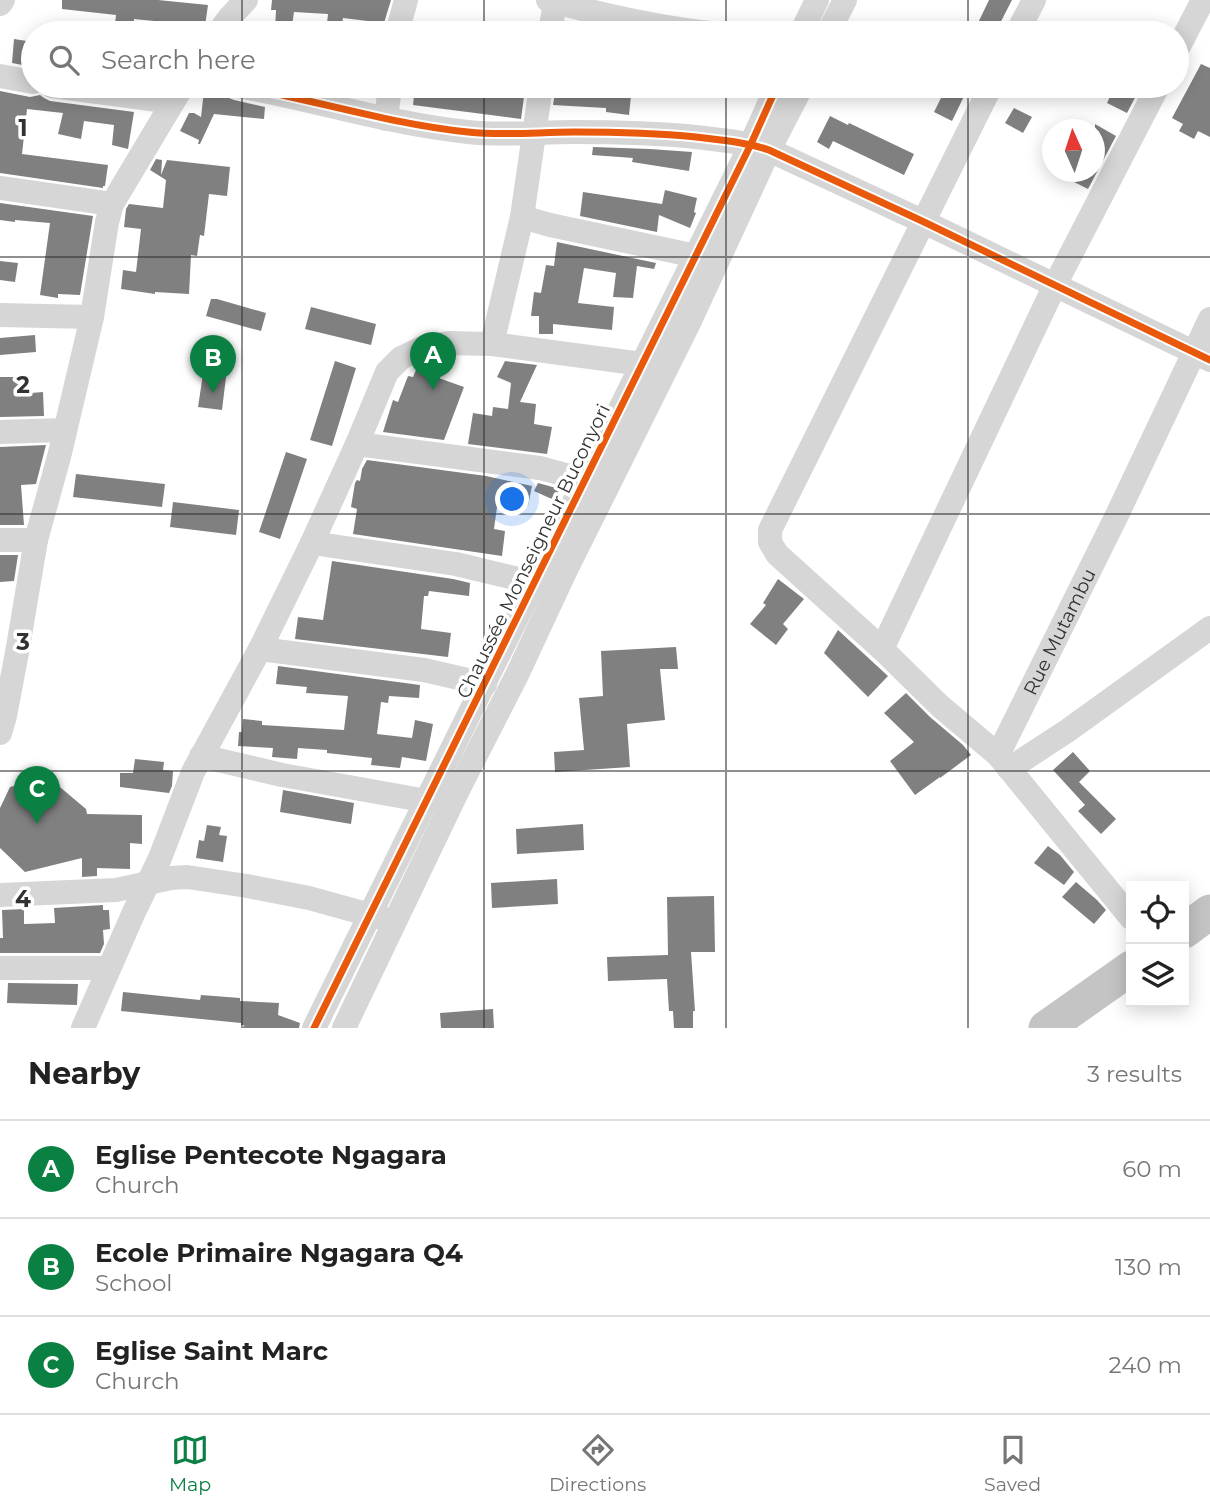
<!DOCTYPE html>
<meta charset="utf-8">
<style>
:root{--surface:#fff;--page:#f6f6f6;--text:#222;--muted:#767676;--line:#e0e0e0;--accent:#0b8043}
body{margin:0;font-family:Montserrat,sans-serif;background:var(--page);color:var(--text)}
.controls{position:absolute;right:21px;bottom:21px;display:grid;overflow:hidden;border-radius:0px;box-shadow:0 4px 18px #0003}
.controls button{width:63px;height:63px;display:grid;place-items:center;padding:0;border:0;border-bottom:2px solid var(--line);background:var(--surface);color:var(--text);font:35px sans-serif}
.compass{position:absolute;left:1042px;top:119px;width:63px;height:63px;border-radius:50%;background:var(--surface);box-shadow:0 4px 18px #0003;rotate:357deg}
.you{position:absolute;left:513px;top:500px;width:24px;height:24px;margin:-18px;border:5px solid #fff;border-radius:50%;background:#1a73e8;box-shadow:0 0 0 10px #1a73e833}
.badge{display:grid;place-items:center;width:46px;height:46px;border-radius:50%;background:var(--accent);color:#fff;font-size:23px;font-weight:700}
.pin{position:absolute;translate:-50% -58px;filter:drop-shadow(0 2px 4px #0008)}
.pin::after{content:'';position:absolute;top:37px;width:24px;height:21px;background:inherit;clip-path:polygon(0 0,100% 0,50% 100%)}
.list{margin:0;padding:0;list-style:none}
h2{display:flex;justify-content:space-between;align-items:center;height:91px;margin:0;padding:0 28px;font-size:30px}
h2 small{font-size:23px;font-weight:400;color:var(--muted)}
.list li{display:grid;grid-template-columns:46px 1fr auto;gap:21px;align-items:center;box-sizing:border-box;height:98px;padding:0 28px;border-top:2px solid var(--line)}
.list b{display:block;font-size:26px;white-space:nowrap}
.list p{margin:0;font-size:23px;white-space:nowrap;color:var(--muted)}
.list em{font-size:23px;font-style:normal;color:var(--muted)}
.icon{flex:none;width:38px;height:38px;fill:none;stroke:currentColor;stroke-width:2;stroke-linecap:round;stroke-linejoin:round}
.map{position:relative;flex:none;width:1210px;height:1028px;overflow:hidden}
.search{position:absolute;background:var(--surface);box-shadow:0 4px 18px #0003;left:21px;right:21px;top:21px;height:77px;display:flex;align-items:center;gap:18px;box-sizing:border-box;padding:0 24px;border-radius:38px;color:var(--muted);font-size:26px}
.sheet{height:385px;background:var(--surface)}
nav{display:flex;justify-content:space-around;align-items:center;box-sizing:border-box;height:98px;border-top:2px solid var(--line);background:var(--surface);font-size:19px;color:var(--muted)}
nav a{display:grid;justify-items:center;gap:4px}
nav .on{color:var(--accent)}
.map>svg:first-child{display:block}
</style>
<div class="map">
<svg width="1210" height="1028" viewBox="0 0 1210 1028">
<rect width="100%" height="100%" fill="#fff"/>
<path fill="#808080" d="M62 0H158L208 5 205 26 134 19 133 33H114L116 15 62 9Z
M272 0H391L384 23 343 18 341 33H326L328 14 294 12 291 33 275 31 276 10H271Z
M989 0H1012L995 33 977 25Z
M14 39 33 42V67L12 63Z
M1201 64 1210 68V137L1198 131 1194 139 1179 131 1183 124 1172 118Z
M415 86 524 97 521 119 413 105Z
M556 86H632L629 115 606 112V108L553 105Z
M947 86H969L952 121 934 112Z
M1115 86H1141L1127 113 1107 103Z
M0 91 30 97 40 95 44 98 50 101 134 112 128 149 112 145 114 125 84 121 81 139 58 134 63 113 27 109 22 154 108 165 105 186H103V188L0 173Z
M204 91 225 93 229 98 234 100 265 107 264 119 214 114 200 144H198L199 140 180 131 189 113H194L201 117Z
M1014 108 1032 117 1023 133 1005 123Z
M830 116 848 125 849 123 914 154 904 175 833 141 829 149 817 142Z
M1095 124 1116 136 1088 189 1054 172H1095Z
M593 147 650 149 692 152 689 171 632 162 633 158 592 155Z
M156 159 162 160 161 175 167 160 230 167 227 196 209 194 204 236 200 235 197 256 191 255 189 294 155 292V294L121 289 123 270 136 272 141 229 124 227 126 209 129 204 163 208 166 180 150 170Z
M665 190 697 198 694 212 696 213 690 228 659 215 657 232 580 216 583 192 662 204Z
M0 203 93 216 80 295 58 294V298L40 295 50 223 15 220V222L0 220Z
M557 242 656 263 654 269 637 266 633 298 613 297 616 273 584 268 578 303 614 307 612 330 553 324V334H539V316H531L534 292 541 293 546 265 554 266Z
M0 261 18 263 15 282 0 280Z
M211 299H217L266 313 261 331 206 316Z
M311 307 376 324 371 345 305 329Z
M35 335 36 352 0 355V338Z
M335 361 356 368 332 446 310 440Z
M505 361 537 365 520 402 536 404 534 424 552 427 547 454 468 444 473 413 492 416 493 407 508 409 511 383 497 377Z
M416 370 464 387 444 440 383 432 393 400 398 402 408 376 413 377Z
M203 374 226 377 222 410 198 407Z
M0 377H18L19 394 43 392 44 416 0 417Z
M46 445 36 484 21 485 24 525H0V447Z
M286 452 307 459 280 539 259 532Z
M367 460 486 476 532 486 528 506 498 500 494 529 505 531 502 556 353 534 357 509 351 507 355 483 357 480 360 481 362 469Z
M76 474 165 484 162 507 73 497Z
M538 483 560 489 554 500 534 491Z
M173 502 239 510 236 535 170 527Z
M0 555H18L14 581 0 582Z
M332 561 453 579 470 583 469 596 429 591 428 596H424L421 629 451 633 448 657 295 639 298 617 323 620Z
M778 579 804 599 783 624 788 629 776 645 750 624 766 605 763 603Z
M838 630 888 676 868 697 824 653Z
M676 647 678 669H660L665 720 627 724 630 767 555 772 554 752 584 750 579 698 603 696 601 651Z
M278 666 420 685 419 698 389 696 388 703 381 702 377 734 412 738 415 720 433 724 426 761 402 757 400 768 371 765 372 758 327 753V750L298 748 297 759 272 757 273 748 238 746 239 732H242L243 719 262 721V725L344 730 348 696 306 693 307 687 276 684Z
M906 693 930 717 963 745 971 755 940 778V777L915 795 890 761 914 742 884 713Z
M1073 752 1090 771 1079 782 1116 819 1101 834 1078 811 1085 805 1053 770Z
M135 759 164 762 163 770 173 771 172 786 169 793 120 787V773H133Z
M48 777 86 809 87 814 142 815V844L130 843V869L97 868V876L82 877V858L25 872 0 848V808L10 787Z
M283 790 354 803 351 824 280 812Z
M583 824 584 850 517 854 516 829Z
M207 825 221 827 219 835 227 836 223 862 196 858 199 840 204 841Z
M1048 846 1060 855 1074 872 1064 885 1034 863Z
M557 879 558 904 492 908 491 883Z
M1076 882 1097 900 1106 910 1094 924 1062 897Z
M714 896 715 952H691L695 1011H693V1028H674L673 1011H669L667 979 608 981 607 957 668 955 667 897Z
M103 905V910H109L110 929 103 930 104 944 100 953H0V938H3L2 910 24 909V924L55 923 54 908Z
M8 983 78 984 77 1005 7 1003Z
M123 992 200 1000 201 995 240 998V1001L279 1003 278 1015 300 1023 299 1028H243L244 1025H241V1023L121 1011Z
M493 1009 494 1028H441L440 1013Z"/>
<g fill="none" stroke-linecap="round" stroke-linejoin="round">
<g stroke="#d6d6d6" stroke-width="24">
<path d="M548 0C602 15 655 27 710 33"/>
<path d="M0 4 3 0"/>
<path d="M218 33 229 18 246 0"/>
<path d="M397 33 406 0"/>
<path d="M550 33 555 2"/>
<path d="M801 33 817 0"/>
<path d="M828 33 845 0"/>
<path d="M1017 33 1034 0"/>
<path d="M1177 50 1203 0"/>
<path d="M0 76 33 82"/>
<path d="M52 86 173 102 183 86"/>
<path d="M238 86C315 100 390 124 468 132 503 136 539 132 574 132 615 132 656 133 696 137 721 140 746 142 769 150L922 221 1210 360"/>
<path d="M991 86 770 530V542L777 554 882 649 940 706 998 755"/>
<path d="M386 119 390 86"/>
<path d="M0 188 112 204 173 102"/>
<path d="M522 217 550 225 696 256"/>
<path d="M0 315 92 317"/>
<path d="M492 344 522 217 541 86"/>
<path d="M0 432 65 430"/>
<path d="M357 444 540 468 585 480"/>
<path d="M0 540H36"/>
<path d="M312 543 456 564 535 583"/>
<path d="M260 649 424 670 485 684"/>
<path d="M882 649 1055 285 1158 86"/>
<path d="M0 733 5 716 18 647 36 540 59 457 92 317 107 222 112 204"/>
<path d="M201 756 282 775 427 801"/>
<path d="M1009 769 1067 731 1210 628"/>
<path d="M0 895 116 890 171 878 187 877 247 886 309 898 385 919"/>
<path id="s1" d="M1131 918 998 755 1117 515 1210 319"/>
<path d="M0 968H109"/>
<path d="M83 1028 134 912 160 858 193 772 260 649 312 543 357 444 387 372 401 358 422 348 448 343 492 344 642 364"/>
<path d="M314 1028 751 144 777 86"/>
<path d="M344 1028 457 792 517 675 564 574 689 323 769 150 802 86"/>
</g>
<path stroke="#c4c4c4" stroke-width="35" d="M1184 931 1210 912
M1046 1028 1131 968"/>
<defs>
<path id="cycleway" d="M238 86C315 100 390 124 468 132 503 136 539 132 574 132 615 132 656 133 696 137 721 140 746 142 769 150L922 221 1210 360
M314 1028 751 144 777 86"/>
</defs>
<use href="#cycleway" stroke="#fff" stroke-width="11"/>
<use href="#cycleway" stroke="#e8590c" stroke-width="7"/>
</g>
<path fill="none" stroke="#323232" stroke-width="2" stroke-opacity="0.55" d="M242 0V33M484 0V33M726 0V33M968 0V33M242 86V1028M484 86V1028M726 86V1028M968 86V1028M0 257H1210M0 514H1210M0 771H1210"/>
<g text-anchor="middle" stroke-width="7" stroke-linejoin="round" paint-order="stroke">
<g font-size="19" fill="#323232" stroke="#fff">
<text transform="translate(533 551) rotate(-64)" y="7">Chaussée Monseigneur Buconyori</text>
<text dy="7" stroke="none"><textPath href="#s1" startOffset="348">Rue Mutambu</textPath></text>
</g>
</g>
<g font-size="23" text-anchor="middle" font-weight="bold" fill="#323232" stroke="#fff" stroke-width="7" stroke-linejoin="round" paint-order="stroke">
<text x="23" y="136">1</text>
<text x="23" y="393">2</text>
<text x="23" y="650">3</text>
<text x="23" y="907">4</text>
</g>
</svg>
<div class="controls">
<button><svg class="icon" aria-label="locate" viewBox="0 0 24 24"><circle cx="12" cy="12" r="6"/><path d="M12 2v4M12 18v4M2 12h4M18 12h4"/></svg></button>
<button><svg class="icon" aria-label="layers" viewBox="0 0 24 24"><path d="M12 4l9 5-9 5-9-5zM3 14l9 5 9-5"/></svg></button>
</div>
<svg class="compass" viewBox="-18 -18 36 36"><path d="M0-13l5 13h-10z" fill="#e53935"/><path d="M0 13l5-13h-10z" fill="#767676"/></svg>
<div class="you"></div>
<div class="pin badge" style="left:433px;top:390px">A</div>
<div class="pin badge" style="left:213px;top:393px">B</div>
<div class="pin badge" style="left:37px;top:824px">C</div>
<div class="search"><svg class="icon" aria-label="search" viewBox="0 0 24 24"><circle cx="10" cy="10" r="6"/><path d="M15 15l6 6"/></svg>Search here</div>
</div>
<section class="sheet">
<h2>Nearby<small>3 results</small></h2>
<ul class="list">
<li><span class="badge">A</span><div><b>Eglise Pentecote Ngagara</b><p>Church</p></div><em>60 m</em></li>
<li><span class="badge">B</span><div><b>Ecole Primaire Ngagara Q4</b><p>School</p></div><em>130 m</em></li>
<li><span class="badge">C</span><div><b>Eglise Saint Marc</b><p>Church</p></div><em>240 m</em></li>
</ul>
</section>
<nav>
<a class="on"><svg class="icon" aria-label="map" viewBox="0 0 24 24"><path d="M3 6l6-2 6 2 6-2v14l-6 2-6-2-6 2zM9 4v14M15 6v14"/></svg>Map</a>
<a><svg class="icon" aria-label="directions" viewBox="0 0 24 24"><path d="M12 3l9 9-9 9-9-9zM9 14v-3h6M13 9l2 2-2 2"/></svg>Directions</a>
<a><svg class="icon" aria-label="saved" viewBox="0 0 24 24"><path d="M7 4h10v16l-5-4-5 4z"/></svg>Saved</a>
</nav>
